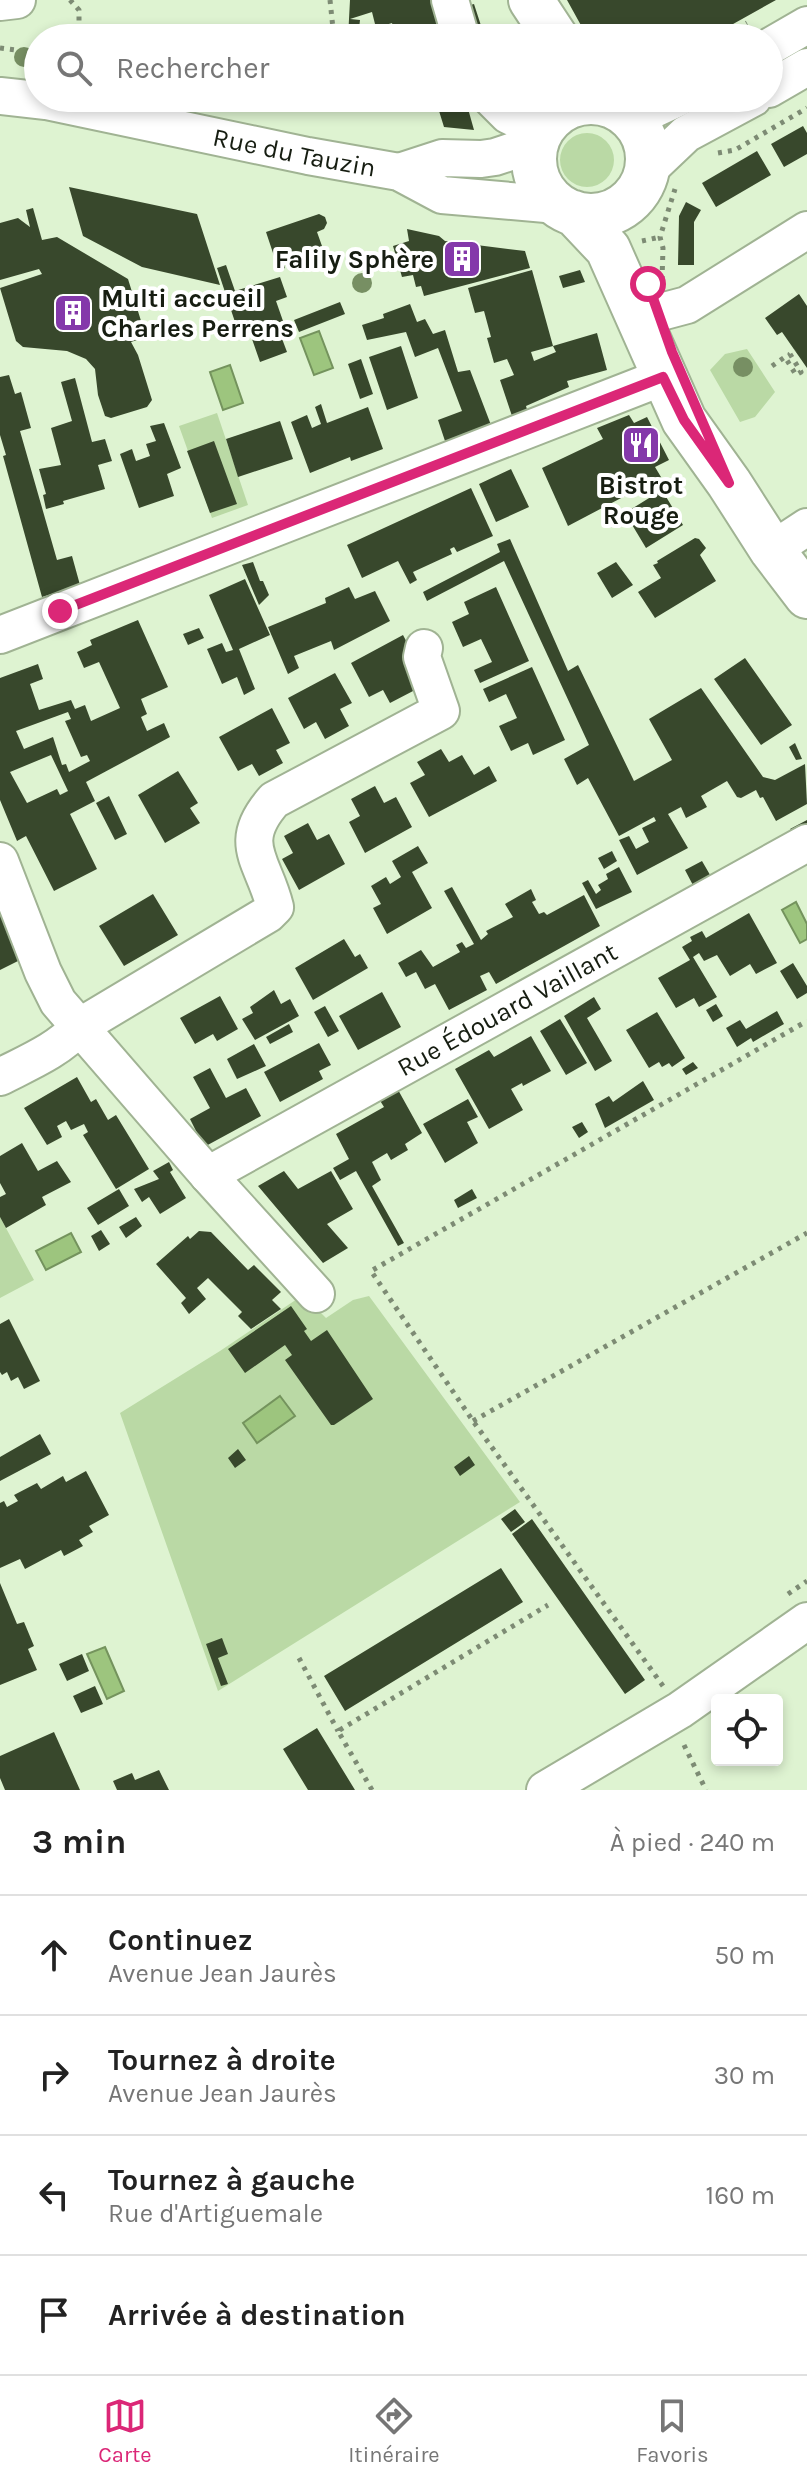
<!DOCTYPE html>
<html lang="fr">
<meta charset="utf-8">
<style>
:root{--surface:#fff;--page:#f6f6f6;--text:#222;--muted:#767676;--line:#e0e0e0;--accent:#db2777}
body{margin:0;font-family:Karla,sans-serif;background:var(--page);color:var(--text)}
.controls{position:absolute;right:24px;bottom:24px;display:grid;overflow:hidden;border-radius:8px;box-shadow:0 4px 12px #0003}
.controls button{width:72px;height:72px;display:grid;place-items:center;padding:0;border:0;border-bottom:2px solid var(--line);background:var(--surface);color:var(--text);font:40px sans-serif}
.stop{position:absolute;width:24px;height:24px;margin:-18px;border:6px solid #db2777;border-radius:50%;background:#fff}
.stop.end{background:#db2777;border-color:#fff;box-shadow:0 2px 8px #0008}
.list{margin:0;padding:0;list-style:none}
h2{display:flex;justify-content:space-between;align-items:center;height:104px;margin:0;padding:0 32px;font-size:34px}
h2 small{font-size:26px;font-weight:400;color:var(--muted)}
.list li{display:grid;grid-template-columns:52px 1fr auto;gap:24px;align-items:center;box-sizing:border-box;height:120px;padding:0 32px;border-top:2px solid var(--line)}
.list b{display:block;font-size:30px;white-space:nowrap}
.list p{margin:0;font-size:26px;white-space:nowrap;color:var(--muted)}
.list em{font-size:26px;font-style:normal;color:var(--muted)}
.icon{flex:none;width:44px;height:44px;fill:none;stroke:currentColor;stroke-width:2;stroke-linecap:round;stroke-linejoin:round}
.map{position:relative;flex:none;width:807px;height:1790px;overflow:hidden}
.search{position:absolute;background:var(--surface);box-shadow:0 4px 12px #0003;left:24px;right:24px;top:24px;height:88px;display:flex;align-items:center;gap:20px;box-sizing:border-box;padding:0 28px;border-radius:44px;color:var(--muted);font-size:30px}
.sheet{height:584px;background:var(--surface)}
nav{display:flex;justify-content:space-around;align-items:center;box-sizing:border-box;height:112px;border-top:2px solid var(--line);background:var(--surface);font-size:22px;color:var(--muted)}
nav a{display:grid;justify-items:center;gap:4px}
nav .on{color:var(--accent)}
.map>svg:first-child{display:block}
</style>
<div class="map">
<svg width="807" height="1790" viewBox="0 0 807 1790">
<rect width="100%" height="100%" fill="#def3d1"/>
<path fill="#bad9a5" d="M560 160a27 27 0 1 1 54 0a27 27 0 1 1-54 0Z
M747 349 775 392 755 417 740 422 710 370 725 354Z
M217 413 248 505 212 518 179 426Z
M0 1217 34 1280 0 1298Z
M303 1295 326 1318 353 1300 369 1296 520 1502 218 1691 120 1413 220 1351Z"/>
<path fill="#9dc57e" stroke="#74935d" stroke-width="2" d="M319 331 333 368 314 375 300 338Z
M230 365 243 403 223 410 210 372Z
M796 902 807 924V939L800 943 782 910Z
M71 1233 81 1252 46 1270 36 1251Z
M280 1396 295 1416 257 1443 243 1423Z
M105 1647 124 1691 107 1699 87 1654Z"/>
<path fill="#38482c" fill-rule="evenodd" d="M350 0H432L444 38H396L392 23 376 28 372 12 350 19 360 20 358 38H348Z
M567 0H776L708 38H588Z
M474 4 485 38H451L443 13Z
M416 98H430L431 103 419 107Z
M435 98H465L474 130 444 127Z
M803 126 807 133V154L784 167 771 144Z
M757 151 771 175 716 207 702 183Z
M69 187 197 214 220 285 142 267 83 236Z
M686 202 701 210 694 222V265H678L679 216Z
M33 208 42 240 57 237 128 279 146 337 131 342 138 355 152 400 147 407 111 418 105 416 98 395 95 369 86 359 67 351 23 347 16 341 0 288 42 274 39 269 0 280V223L18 218 30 227 26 210Z
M319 214 325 217 327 223 324 229 317 232 327 260 321 262 320 258 310 260 307 253 303 255 305 263 300 265 297 257 283 262 285 268 279 271 266 232Z
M407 229 439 236 445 241 525 251 530 268 424 296 421 286 416 287 413 275 402 277 393 246 409 241Z
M226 265 235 291 280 277 287 297 276 301 283 321 242 335 240 327 237 328 217 268Z
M532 270 553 346 597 333 607 370 567 381 569 387 526 406 528 413 513 419 500 380 514 375 507 359 494 363 487 338 491 337 484 311 475 313 468 288ZM553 346 556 352 534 361 531 352Z
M580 270 585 282 563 288 559 276Z
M799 294 807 306V368L782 332 777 335 765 318Z
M340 302 345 314 299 332 294 320Z
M410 304 417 322 425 319 433 334 445 330 458 372 470 370 491 425 446 444 438 420 462 411 438 348 415 357 406 332 367 340 362 325 384 318 383 314Z
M278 328 287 352 260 362 252 339Z
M401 346 418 398 387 410 369 357Z
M361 359 373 394 360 399 348 364Z
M9 375 15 394 21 392 31 428 20 431 57 560 72 556 80 585 42 597 3 456 6 455 0 435V377Z
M75 378 92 442 105 439 112 461 98 465 105 489 63 501 64 504 46 509 43 495 46 494 39 469 61 465 51 428 72 421 61 382Z
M321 404 327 423 368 407 383 449 351 461 350 457 310 473 291 422 307 415 312 428 321 424 315 407Z
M629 415 634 423 647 417 669 460 655 467 661 477 568 526 542 468 603 439 597 428Z
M280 421 293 459 238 477 226 439Z
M164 423 181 468 167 474 174 496 139 508 120 454 132 449 136 461 150 456 146 444 156 441 150 426Z
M214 441 237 504 210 513 187 451Z
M511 469 529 507 496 522 479 484Z
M471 488 493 536 457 552 454 547 450 549 452 554 413 572 417 580 410 584 398 561 362 578 347 545Z
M662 490 683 525 646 548 625 513Z
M695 538 699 539 706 548 700 555 716 581 655 618 638 592 661 578 653 565 658 563 657 561Z
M510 539 568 671 578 665 634 781 672 760 649 719 701 688 763 777 775 780 805 764 807 804 776 821 763 797 760 798 756 790 741 798 737 797 727 781 701 796 707 807 686 818 681 807 668 814 688 848 637 875 619 840 629 836 636 849 649 842 642 828 656 821 654 817 619 836 588 778 577 785 564 759 589 745 504 561 427 601 423 592 500 552 497 544Z
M253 562 260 581H263L269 595 259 605 242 565Z
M616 562 633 585 612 598 597 573Z
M245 579 270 635 239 649 255 689 244 695 237 677 222 684 207 649 222 643 226 652 233 650 209 595Z
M349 587 355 599 375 591 390 621 334 650 331 641 294 656 299 668 288 674 268 627 326 603 325 598Z
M496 587 529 661 480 683 474 670 492 662 481 639 463 647 452 622 469 614 464 602Z
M138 620 168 687 141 699 147 714 141 717 147 731 164 723 170 737 86 782 95 801 70 814 97 869 54 891 26 836 17 841 0 800V678L38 664 43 679 30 684 39 710 71 700 75 709 85 705 91 721 120 708 99 662 84 668 77 652 92 645 90 640ZM68 712 71 719 65 721 81 757 87 755 90 761 69 772 66 764 62 765 53 737 24 749 16 731ZM51 755 68 791 60 795 57 789 27 803 10 772Z
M199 628 204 638 188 645 183 634Z
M403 635 421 669 408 676 415 690 390 703 383 690 369 697 351 663Z
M745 658 792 725 761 745 714 679Z
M532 667 565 740 533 755 528 743 511 751 499 726 517 718 506 694 489 702 483 689Z
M335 673 352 703 340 709 349 726 325 739 316 722 304 729 288 698Z
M272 708 290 743 276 750 283 763 259 776 252 764 238 771 219 737Z
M795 743 802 759 796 760 789 747Z
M441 749 449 762 462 755 474 775 489 766 497 781 429 817 410 783 425 775 417 762Z
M178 771 198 803 190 808 200 823 165 843 138 795Z
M375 786 384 803 396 797 412 827 365 853 349 822 360 816 351 799Z
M109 796 127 834 115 840 96 803Z
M807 820V828L794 835 790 829Z
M308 823 317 840 329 834 345 864 299 890 282 859 293 853 284 836Z
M418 846 428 863 412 872 432 908 387 934 373 908 381 904 371 886 386 877 390 884 401 877 392 861Z
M612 851 617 861 604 869 598 858Z
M702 861 713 880 695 889 685 870Z
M619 867 632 892 596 909 582 883 588 880 596 894 601 890 598 885 608 879 606 874Z
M452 887 481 940 488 934 486 931 513 917 505 904 531 889 536 900 532 902 539 914 544 912 547 915 584 895 600 926 496 984 489 972 480 976 487 990 449 1010 435 984 425 989 416 972 406 977 398 963 421 950 433 967 460 952 456 945 462 942 466 948 474 944 444 891Z
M153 894 178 935 124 966 99 926Z
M0 910 20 960 0 970Z
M749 913 777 963 756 974 750 964 730 976 717 955 704 961 699 953 693 957 717 997 699 1007 694 998 676 1008 658 978 690 960 682 947 692 941 690 937 702 931 706 938Z
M344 939 355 957 360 954 368 968 313 1000 295 968Z
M793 963 807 986V993L797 999 780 971Z
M274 990 281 1004 290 999 299 1016 255 1040 242 1019 253 1013 250 1007Z
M382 992 401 1027 358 1050 339 1016Z
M220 996 238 1029 217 1041 213 1034 195 1044 180 1018Z
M594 997 601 1009 587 1018 612 1061 595 1071 564 1016Z
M716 1004 723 1016 713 1022 706 1010Z
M325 1006 339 1031 328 1037 314 1012Z
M777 1011 784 1024 753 1042 751 1038 737 1047 726 1028 740 1020 746 1029Z
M657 1012 685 1058 672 1067 669 1063 662 1067 659 1062 649 1068 626 1030Z
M560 1019 587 1063 566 1075 540 1031Z
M289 1024 293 1032 270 1044 266 1037Z
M531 1036 551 1071 523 1086 522 1083 511 1089 523 1110 489 1129 455 1069 489 1050 494 1057Z
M319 1043 331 1065 319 1071 323 1079 280 1102 264 1072Z
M254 1044 266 1066 237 1079 227 1059Z
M693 1062 698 1068 686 1075 682 1069Z
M210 1068 226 1098 246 1088 261 1116 204 1147 190 1119 210 1108 193 1077Z
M77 1077 91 1102 96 1099 108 1120 116 1115 149 1169 116 1189 83 1135 88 1132 84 1124 71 1130 66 1121 57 1126 62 1137 47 1145 24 1108Z
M643 1081 654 1100 605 1128 595 1104 609 1096 613 1102Z
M397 1088 422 1133 405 1144 408 1150 391 1160 387 1153 372 1162 381 1180 372 1186 404 1243 398 1246 356 1171 340 1180 333 1168 349 1159 336 1134 384 1107 379 1099Z
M468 1099 478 1117 467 1122 478 1143 445 1163 423 1124Z
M582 1122 588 1132 579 1138 572 1127Z
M22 1143 38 1171 57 1161 71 1182 42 1197 46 1205 6 1228 0 1217V1197L6 1194 0 1183V1156Z
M169 1162 173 1170 170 1172 186 1198 160 1214 149 1197 142 1202 134 1189 159 1179 153 1171Z
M284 1171 298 1189 331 1171 353 1209 327 1224 348 1248 323 1263 258 1186Z
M119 1189 129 1206 98 1225 87 1208Z
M472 1189 477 1198 458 1208 454 1200Z
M136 1217 142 1226 126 1238 119 1227Z
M101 1230 110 1244 99 1251 91 1236Z
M199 1231 211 1232 248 1270 254 1265 281 1292 272 1300 281 1309 251 1329 238 1316 242 1312 208 1278 197 1288 206 1299 189 1314 181 1303 186 1298 156 1264 188 1236 190 1239Z
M291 1306 307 1329 304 1331 311 1341 327 1330 373 1399 334 1425H331L285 1360 292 1355 285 1345 245 1373 228 1349Z
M9 1319 40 1381 24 1389 18 1377 11 1381 7 1372 2 1375 0 1372V1324Z
M40 1434 51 1454 0 1481V1457Z
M238 1449 246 1460 235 1468 228 1458Z
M469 1456 475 1465 460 1476 454 1467Z
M86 1471 109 1515 89 1526 93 1532 79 1540 83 1546 64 1556 61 1550 25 1569 20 1559 0 1568V1503L4 1501 7 1507 18 1501 14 1495 37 1483 41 1489 63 1476 66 1482Z
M515 1509 525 1522 511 1532 501 1519Z
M532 1519 645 1680 625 1694 512 1534Z
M501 1568 523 1602 345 1711 324 1676Z
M0 1583 17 1624 24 1622 34 1646 28 1649 37 1670 0 1685Z
M222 1638 228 1654 218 1658 228 1684 221 1686 206 1644Z
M82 1654 89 1671 67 1681 59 1664Z
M95 1686 103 1704 81 1713 73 1696Z
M317 1728 355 1790H308L283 1749Z
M54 1732 80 1790H5L0 1778V1756Z
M159 1770 169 1790H117L113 1781 132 1773 135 1780Z"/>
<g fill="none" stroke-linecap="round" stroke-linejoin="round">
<defs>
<g id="minor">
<path d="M450 0 461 38"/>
<path d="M0 2 17 0"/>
<path d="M769 47 807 25"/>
<path d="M769 89 807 67"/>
<path id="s1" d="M0 96 46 101 308 156 399 172 442 195 557 205"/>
<path d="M491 98 508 115 541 131"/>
<path d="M633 119 678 98"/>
<path d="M399 172 442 158 481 159 495 157 513 151 539 137"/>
<path d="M646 172 686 134 753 98"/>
<path d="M657 313 687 305 807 230"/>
<path d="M772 550 807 527"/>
<path d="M0 635 663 377"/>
<path d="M0 861 43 972 58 1002 208 1175 316 1294"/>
<path d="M0 1077C27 1063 59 1050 79 1027L268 914 275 907C264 861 235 844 274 800L441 711 422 657 424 648"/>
<path id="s2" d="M208 1175 807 843"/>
<path d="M545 1790 680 1710 807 1621"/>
</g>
<path id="major" d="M531 0 556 38
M534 159a57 57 0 1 1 114 0a57 57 0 1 1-114 0Z
M574 213 608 249 684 420 729 483 772 550 807 596"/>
</defs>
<use href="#minor" stroke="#a0b393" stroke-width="40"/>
<use href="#major" stroke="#a0b393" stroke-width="48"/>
<path stroke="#7d8b74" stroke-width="5" stroke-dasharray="4 6" stroke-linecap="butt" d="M70 0 79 10V38
M330 0 334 38
M720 38 747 23
M0 48 38 53
M292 98 326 102 327 98
M718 153 735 150 807 108
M642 241 660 237
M662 280 663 248 660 237 675 189
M772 366 785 357 796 375 801 372 790 354 795 350
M473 1421 807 1233
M788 1594 807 1581
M299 1658 338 1731
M663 1686 473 1421 371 1271 807 1021
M684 1745 706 1790
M372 1790 338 1731 548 1605"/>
<use href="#minor" stroke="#fff" stroke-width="36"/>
<use href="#major" stroke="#fff" stroke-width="44"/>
</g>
<g fill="#778f63">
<circle cx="24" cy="57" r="10"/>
<circle cx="362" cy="283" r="10"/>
<circle cx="743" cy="367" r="10"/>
</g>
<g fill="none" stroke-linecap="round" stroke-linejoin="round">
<path stroke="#db2777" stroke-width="10" d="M60 611 663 377 684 420 729 483 672 352 648 284"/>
</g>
<defs>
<symbol id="building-square" viewBox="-11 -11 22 22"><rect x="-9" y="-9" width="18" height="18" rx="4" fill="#8438aa" stroke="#fff"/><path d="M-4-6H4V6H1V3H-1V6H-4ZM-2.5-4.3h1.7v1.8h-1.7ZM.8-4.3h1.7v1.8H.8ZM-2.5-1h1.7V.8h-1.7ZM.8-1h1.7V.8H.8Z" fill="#fff"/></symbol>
<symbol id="restaurant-square" viewBox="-11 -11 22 22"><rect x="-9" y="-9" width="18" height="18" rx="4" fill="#8438aa" stroke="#fff"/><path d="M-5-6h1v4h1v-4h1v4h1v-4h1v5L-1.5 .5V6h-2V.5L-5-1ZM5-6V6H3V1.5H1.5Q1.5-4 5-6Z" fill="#fff"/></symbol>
</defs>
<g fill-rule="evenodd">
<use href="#building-square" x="440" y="237" width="44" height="44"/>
<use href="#building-square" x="51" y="291" width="44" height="44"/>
<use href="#restaurant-square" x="619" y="423" width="44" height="44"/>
</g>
<g text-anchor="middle" stroke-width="8" stroke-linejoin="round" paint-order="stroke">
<g font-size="26" fill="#161d11" stroke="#fff">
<text dy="9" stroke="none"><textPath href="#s1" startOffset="300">Rue du Tauzin</textPath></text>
<text dy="9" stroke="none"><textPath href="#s2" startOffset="342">Rue Édouard Vaillant</textPath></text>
</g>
<g font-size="26" font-weight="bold" fill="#161d11" stroke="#fff" text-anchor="end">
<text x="434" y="268">Falily Sphère</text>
<text x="101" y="307" text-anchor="start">Multi accueil<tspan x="101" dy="30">Charles Perrens</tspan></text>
<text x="641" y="494" text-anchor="middle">Bistrot<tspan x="641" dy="30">Rouge</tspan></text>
</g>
</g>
</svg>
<div class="controls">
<button><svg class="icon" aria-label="locate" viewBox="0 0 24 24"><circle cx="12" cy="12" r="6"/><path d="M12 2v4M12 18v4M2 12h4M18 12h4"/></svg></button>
</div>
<div class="stop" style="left:648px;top:284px"></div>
<div class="stop end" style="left:60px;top:611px"></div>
<div class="search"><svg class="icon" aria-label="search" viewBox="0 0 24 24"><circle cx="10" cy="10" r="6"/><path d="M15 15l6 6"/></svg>Rechercher</div>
</div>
<section class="sheet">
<h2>3 min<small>À pied · 240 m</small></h2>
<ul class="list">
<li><svg class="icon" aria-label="ahead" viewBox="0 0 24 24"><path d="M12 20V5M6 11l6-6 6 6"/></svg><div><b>Continuez</b><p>Avenue Jean Jaurès</p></div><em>50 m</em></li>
<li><svg class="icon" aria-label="right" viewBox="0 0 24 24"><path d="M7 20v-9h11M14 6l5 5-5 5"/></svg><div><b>Tournez à droite</b><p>Avenue Jean Jaurès</p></div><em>30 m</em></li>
<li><svg class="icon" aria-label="left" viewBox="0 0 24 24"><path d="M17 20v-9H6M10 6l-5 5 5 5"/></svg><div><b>Tournez à gauche</b><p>Rue d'Artiguemale</p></div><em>160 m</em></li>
<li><svg class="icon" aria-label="arrive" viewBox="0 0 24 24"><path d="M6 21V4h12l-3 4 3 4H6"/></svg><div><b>Arrivée à destination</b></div></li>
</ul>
</section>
<nav>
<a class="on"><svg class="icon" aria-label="map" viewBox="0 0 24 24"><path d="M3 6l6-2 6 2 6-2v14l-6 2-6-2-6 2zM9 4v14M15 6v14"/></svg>Carte</a>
<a><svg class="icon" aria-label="directions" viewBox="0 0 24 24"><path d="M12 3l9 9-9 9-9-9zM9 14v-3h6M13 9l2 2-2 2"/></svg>Itinéraire</a>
<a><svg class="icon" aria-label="saved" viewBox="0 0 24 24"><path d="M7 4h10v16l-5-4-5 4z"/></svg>Favoris</a>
</nav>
